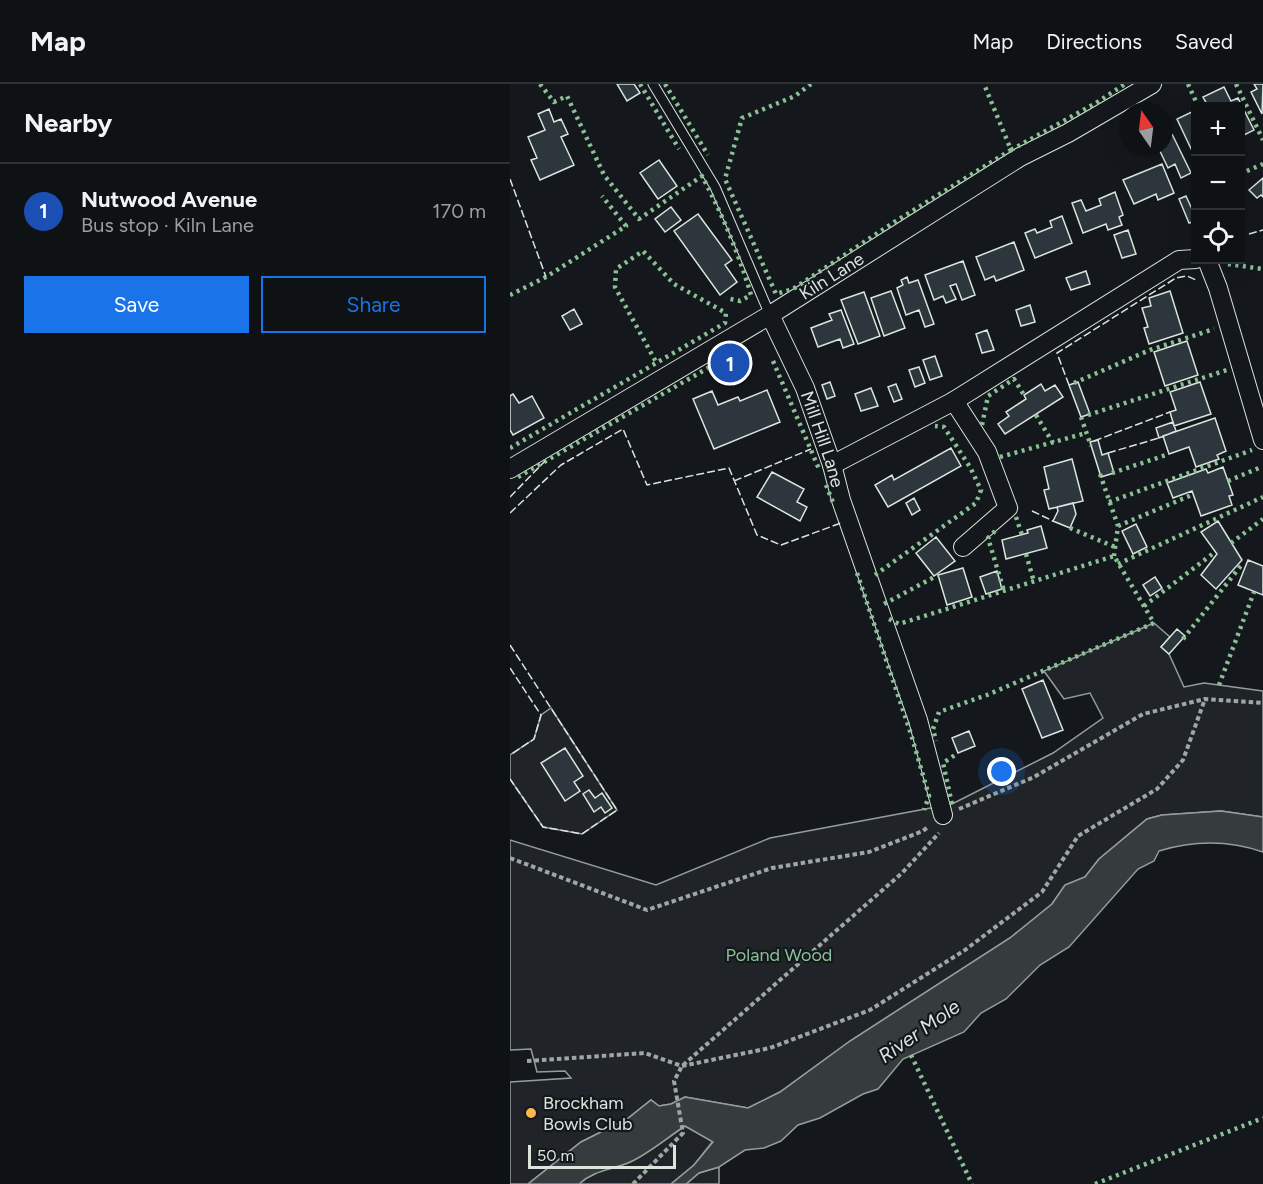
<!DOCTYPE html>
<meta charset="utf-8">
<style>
:root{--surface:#0f1215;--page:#1d2022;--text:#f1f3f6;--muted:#9b9ea0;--line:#2f3234;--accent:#1a73e8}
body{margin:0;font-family:Figtree,sans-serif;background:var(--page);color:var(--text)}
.controls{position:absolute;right:18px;top:18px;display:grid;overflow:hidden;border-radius:0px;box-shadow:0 6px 24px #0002}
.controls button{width:54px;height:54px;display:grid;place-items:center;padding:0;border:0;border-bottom:2px solid var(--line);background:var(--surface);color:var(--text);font:30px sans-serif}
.compass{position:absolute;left:609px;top:18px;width:54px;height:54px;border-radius:50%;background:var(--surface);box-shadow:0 6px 24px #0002;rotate:346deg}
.scale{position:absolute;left:18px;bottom:15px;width:148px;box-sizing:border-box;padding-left:6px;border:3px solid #d8e6dc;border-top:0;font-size:16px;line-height:21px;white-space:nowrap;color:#d8e6dc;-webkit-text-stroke:4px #14181c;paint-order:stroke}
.you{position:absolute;left:492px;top:688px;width:21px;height:21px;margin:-15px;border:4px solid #fff;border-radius:50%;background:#1a73e8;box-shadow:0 0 0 9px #1a73e833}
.badge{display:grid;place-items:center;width:39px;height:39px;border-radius:50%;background:var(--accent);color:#fff;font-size:20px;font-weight:700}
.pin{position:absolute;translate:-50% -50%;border:3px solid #fff;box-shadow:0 2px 6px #0006}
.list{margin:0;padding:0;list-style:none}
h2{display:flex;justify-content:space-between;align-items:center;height:78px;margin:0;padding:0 24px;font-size:26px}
h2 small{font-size:20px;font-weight:400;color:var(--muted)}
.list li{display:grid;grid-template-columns:39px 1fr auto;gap:18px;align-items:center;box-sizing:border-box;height:96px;padding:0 24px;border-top:2px solid var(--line)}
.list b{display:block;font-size:22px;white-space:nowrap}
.list p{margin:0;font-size:20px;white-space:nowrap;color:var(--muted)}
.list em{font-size:20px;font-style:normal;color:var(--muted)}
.actions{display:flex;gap:12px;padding:18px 24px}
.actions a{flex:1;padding:14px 0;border:2px solid var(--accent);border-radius:0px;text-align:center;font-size:21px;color:var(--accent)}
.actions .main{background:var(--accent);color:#fff}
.icon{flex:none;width:33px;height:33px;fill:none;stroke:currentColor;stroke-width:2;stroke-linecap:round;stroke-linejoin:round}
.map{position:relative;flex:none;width:753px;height:1100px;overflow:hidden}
header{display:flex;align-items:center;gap:36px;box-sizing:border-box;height:84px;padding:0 30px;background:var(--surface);border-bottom:2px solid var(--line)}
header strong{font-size:28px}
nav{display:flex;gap:33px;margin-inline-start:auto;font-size:21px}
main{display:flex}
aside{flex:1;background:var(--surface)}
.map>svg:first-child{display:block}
</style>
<header>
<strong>Map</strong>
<nav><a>Map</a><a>Directions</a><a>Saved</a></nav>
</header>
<main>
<aside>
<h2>Nearby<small></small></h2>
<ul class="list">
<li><span class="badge" style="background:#1a4fb4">1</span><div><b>Nutwood Avenue</b><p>Bus stop · Kiln Lane</p></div><em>170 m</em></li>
</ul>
<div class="actions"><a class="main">Save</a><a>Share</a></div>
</aside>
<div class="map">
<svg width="753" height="1100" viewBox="0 0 753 1100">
<rect width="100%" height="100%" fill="#14181c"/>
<path fill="#202428" stroke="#939e99" stroke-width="1.5" d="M644 539 660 553 651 563 659 570 674 603 694 599 753 607V733L711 727 652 731 637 735 589 775 575 793 555 801 542 820 500 854 340 957 270 1008 238 1024 175 1013 161 1020 149 1022 141 1016 117 1035 71 1058 18 1100H0V998L61 994 55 987 27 988 21 965 0 966V756L146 801 260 754 442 720 543 669 593 634 580 609 554 615 534 587Z
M41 624 107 726 72 750 33 743 0 695V671L24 655 31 631Z
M175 1042 203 1057 184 1081 161 1100H69C84 1086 102 1086 120 1078 138 1070 158 1053 175 1042Z
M209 1083V1100H176L189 1089Z"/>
<path fill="#363b3e" stroke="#939e99" stroke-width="1.5" d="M711 727 753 733V768C718 756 685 756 649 767L644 777 628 785 559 863 530 881 496 915 471 929 454 948 393 975 368 1005 353 1010 310 1034 288 1041 271 1057 254 1064 235 1066 209 1083 189 1089 176 1100H161L184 1081 203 1058 175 1042C158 1053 138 1070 120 1078 102 1086 84 1086 69 1100H18L71 1058 117 1035 141 1016 149 1022 161 1020 175 1013 238 1024 270 1008 340 957 500 854 542 820 555 801 575 793 589 775 637 735 652 731Z"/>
<path fill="#2c363c" stroke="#d8e6dc" stroke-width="1.5" d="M107 0H124L130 9 117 17Z
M744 0H753L752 30 741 8 747 5Z
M714 3 721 17 728 14 744 46 730 53V22H698L693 13Z
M39 25 44 38 51 35 58 50 51 53 64 81 30 96 21 76 27 74 18 53 35 46 28 30Z
M686 26V70L684 71 667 35Z
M662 50 681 89 671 94 665 80 658 84 648 63H654V54Z
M149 76 167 102 148 115 130 89Z
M652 80 664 109 648 116 646 110 624 120 613 96Z
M753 94V113L751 111 747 114 739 106Z
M605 108 613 131 609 133 612 141 598 146 596 140 573 149 562 119 571 116 576 127 591 121 589 115Z
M676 112 686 134V137L679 139 669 115Z
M161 123 171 136 155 148 145 135Z
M188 130 222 176 215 181 227 198 210 211 164 147Z
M552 132 562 159 525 174 515 149 525 145 527 149 542 143 540 137Z
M618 146 626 170 612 174 604 151Z
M504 158 514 186 486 197 484 192 475 196 466 173Z
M453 177 465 211 452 216 446 200 440 202 446 215 436 219 433 212 424 216 415 191Z
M576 187 580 200 561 206 556 194Z
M397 193 399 199 408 196 424 240 415 243 409 226 396 231 387 204 393 201 391 196Z
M381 207 395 244 374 252 361 214Z
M660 207 673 249 639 260 634 244 638 243 632 224 641 222 639 214Z
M354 208 370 252 348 260 331 216Z
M520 221 525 238 511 242 506 226Z
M64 225 72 240 60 246 52 232Z
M331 226 344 260 333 264 330 255 308 263 301 244 322 236 319 230Z
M477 246 484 266 472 269 466 250Z
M677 257 688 291 655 302 644 268Z
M425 272 432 292 420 296 413 276Z
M409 283 415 299 405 303 399 286Z
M320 298 325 312 317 315 312 301Z
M568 298 580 330 571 333 559 301Z
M690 298 701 330 664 342 660 328 666 326 660 308Z
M386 300 392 315 384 318 378 303Z
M531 300 535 307 545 301 553 313 495 350 488 340 499 332 496 328 516 315 514 311Z
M361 304 368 322 351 327 345 310Z
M257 306 270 338 204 365 183 315 202 307 208 321 228 313 230 317Z
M3 310 9 319 22 312 34 334 3 351 0 346V312Z
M705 334 716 367 707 371 709 375 686 383 679 363 659 370 653 352Z
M663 338 666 347 649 354 646 344Z
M588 356 592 371 598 369 604 389 591 393 580 358Z
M441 364 451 382 378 423 365 401 382 391 384 396Z
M562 375 573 417 539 425 534 406 539 405 534 383Z
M713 383 723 411 719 412 722 421 691 432 682 407 663 414 657 399 696 385 698 389Z
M262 388 294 405 287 418 297 423 290 437 247 413Z
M404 414 410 426 402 431 396 419Z
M563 419 566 430 560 444 543 437 548 427 547 423Z
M708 437 732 476 706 505 691 491 707 470 691 448Z
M626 440 637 463 623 470 612 447Z
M531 442 537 464 496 475 492 456 518 449 517 446Z
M426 453 445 477 424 492 406 469Z
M738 476 753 482V511L728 501Z
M453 484 462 513 437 521 428 491Z
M487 487 492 505 476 510 470 493Z
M645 493 652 504 640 512 633 501Z
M667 545 675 552 659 570 651 563Z
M533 596 553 646 532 654 512 605Z
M459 647 465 662 448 669 442 654Z
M55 664 73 692 64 698 70 707 55 717 31 679Z
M79 706 85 714 92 709 102 724 95 729 91 723 84 728 73 710Z"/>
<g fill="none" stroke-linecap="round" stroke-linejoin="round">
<defs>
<path id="lane" d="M143 0 205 103 260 231"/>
<g id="street">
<path d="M697 176 708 204 753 356"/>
<path id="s1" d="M260 231 295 304 322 381 331 416 408 636 433 731"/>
<path d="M444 317 477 368 498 424 453 463"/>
<path d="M322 381 444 317 669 176 686 175"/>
<path id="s2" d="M0 385 260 231 510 73 558 49 642 0"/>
</g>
</defs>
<use href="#lane" stroke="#d8e6dc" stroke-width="11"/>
<use href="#street" stroke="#d8e6dc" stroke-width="20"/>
<path stroke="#9da8a2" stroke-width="4" stroke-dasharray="4.5 3" stroke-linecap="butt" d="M449 725 524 693 633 630 695 615 753 619
M0 774 137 826 262 784 359 768 413 747 419 742
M17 977 135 969 172 982 260 964 360 926 455 866 532 808 568 752 647 705 673 676 695 615
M123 1100 173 1049 164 997 172 982 392 789 429 749"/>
<use href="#lane" stroke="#14181c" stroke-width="9"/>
<use href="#street" stroke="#14181c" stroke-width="18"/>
<path stroke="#8ac095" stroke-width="4.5" stroke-dasharray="3 4.5" stroke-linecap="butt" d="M30 0 44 18 57 12 94 91 129 135 192 92C212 130 229 170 241 211L230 217 216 214
M130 0 169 65
M155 0 198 71
M301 0 285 12 232 34 215 95 266 210 283 205 386 137 501 66 474 0
M678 0 688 22
M726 0 753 56
M501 66 586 19 615 0
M730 90 753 80
M718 180 753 185
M0 211 36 193 116 142 92 112
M263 277 309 385
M564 299 640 266 704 245
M526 331 543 359
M578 331 717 286
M571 333 581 362
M472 341 478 312 504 295 514 311
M0 364 215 239 216 229 164 200 133 167 106 185 105 203 146 278
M490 373 576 349
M602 389 659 370
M590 390 608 442 604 472
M8 393 231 265
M718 397 749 384
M316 401 324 421
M599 418 742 366
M506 433 512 451
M608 442 684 410
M560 444 605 463
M485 447 478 454 494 507
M721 459 753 435
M516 470 524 498
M608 480 753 413
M347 489 401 650 419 712 414 726
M365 491 466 419 471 406 460 383 434 343 425 342
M374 520 428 491
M634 522 705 468
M379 535 389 540 604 472 644 539 477 611 429 628 423 645 426 657
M673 555 733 479
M709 601 744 508
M442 720 433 679 448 669
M401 971 462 1100
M585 1100 753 1034"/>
<path stroke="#d8e6dc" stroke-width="1.5" stroke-dasharray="8 3" stroke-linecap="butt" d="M0 95 36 193
M739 150 753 146
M559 301 547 269 666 194 677 192 686 196
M584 357 660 328
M598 369 649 354
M224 397 301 365
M0 413 35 377
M522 427 543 437
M0 429 51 381 113 345 137 401 219 384 247 451 271 461 331 439
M0 561 107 726 72 750 33 743 0 695
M0 584 31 631 24 655 0 671"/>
</g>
<circle fill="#ffb74d" stroke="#14181c" stroke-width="2" cx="21" cy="1029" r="6"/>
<g text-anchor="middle" stroke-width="4.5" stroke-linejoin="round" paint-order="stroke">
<g font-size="18" fill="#d8e6dc" stroke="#14181c">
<text dy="6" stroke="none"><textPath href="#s2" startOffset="375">Kiln Lane</textPath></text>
<text dy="6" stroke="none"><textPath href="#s1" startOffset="135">Mill Hill Lane</textPath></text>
</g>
<g font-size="18" fill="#8ac095" stroke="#14181c">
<text x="269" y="877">Poland Wood</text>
</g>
<g font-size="18" fill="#d8e6dc" stroke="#14181c" text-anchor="start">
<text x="33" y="1025">Brockham<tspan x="33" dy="21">Bowls Club</tspan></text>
</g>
<g font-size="20" font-style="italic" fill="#d8e6dc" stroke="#14181c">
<text transform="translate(409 947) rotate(-35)" y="7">River Mole</text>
</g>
</g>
</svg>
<div class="controls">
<button>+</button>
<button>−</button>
<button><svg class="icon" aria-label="locate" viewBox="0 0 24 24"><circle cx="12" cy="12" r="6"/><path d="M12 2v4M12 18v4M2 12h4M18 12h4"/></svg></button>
</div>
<svg class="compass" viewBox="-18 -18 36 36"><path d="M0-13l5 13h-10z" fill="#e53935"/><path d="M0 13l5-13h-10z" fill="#9b9ea0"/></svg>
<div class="scale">50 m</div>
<div class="you"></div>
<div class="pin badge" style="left:220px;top:279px;background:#1a4fb4">1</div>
</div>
</main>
